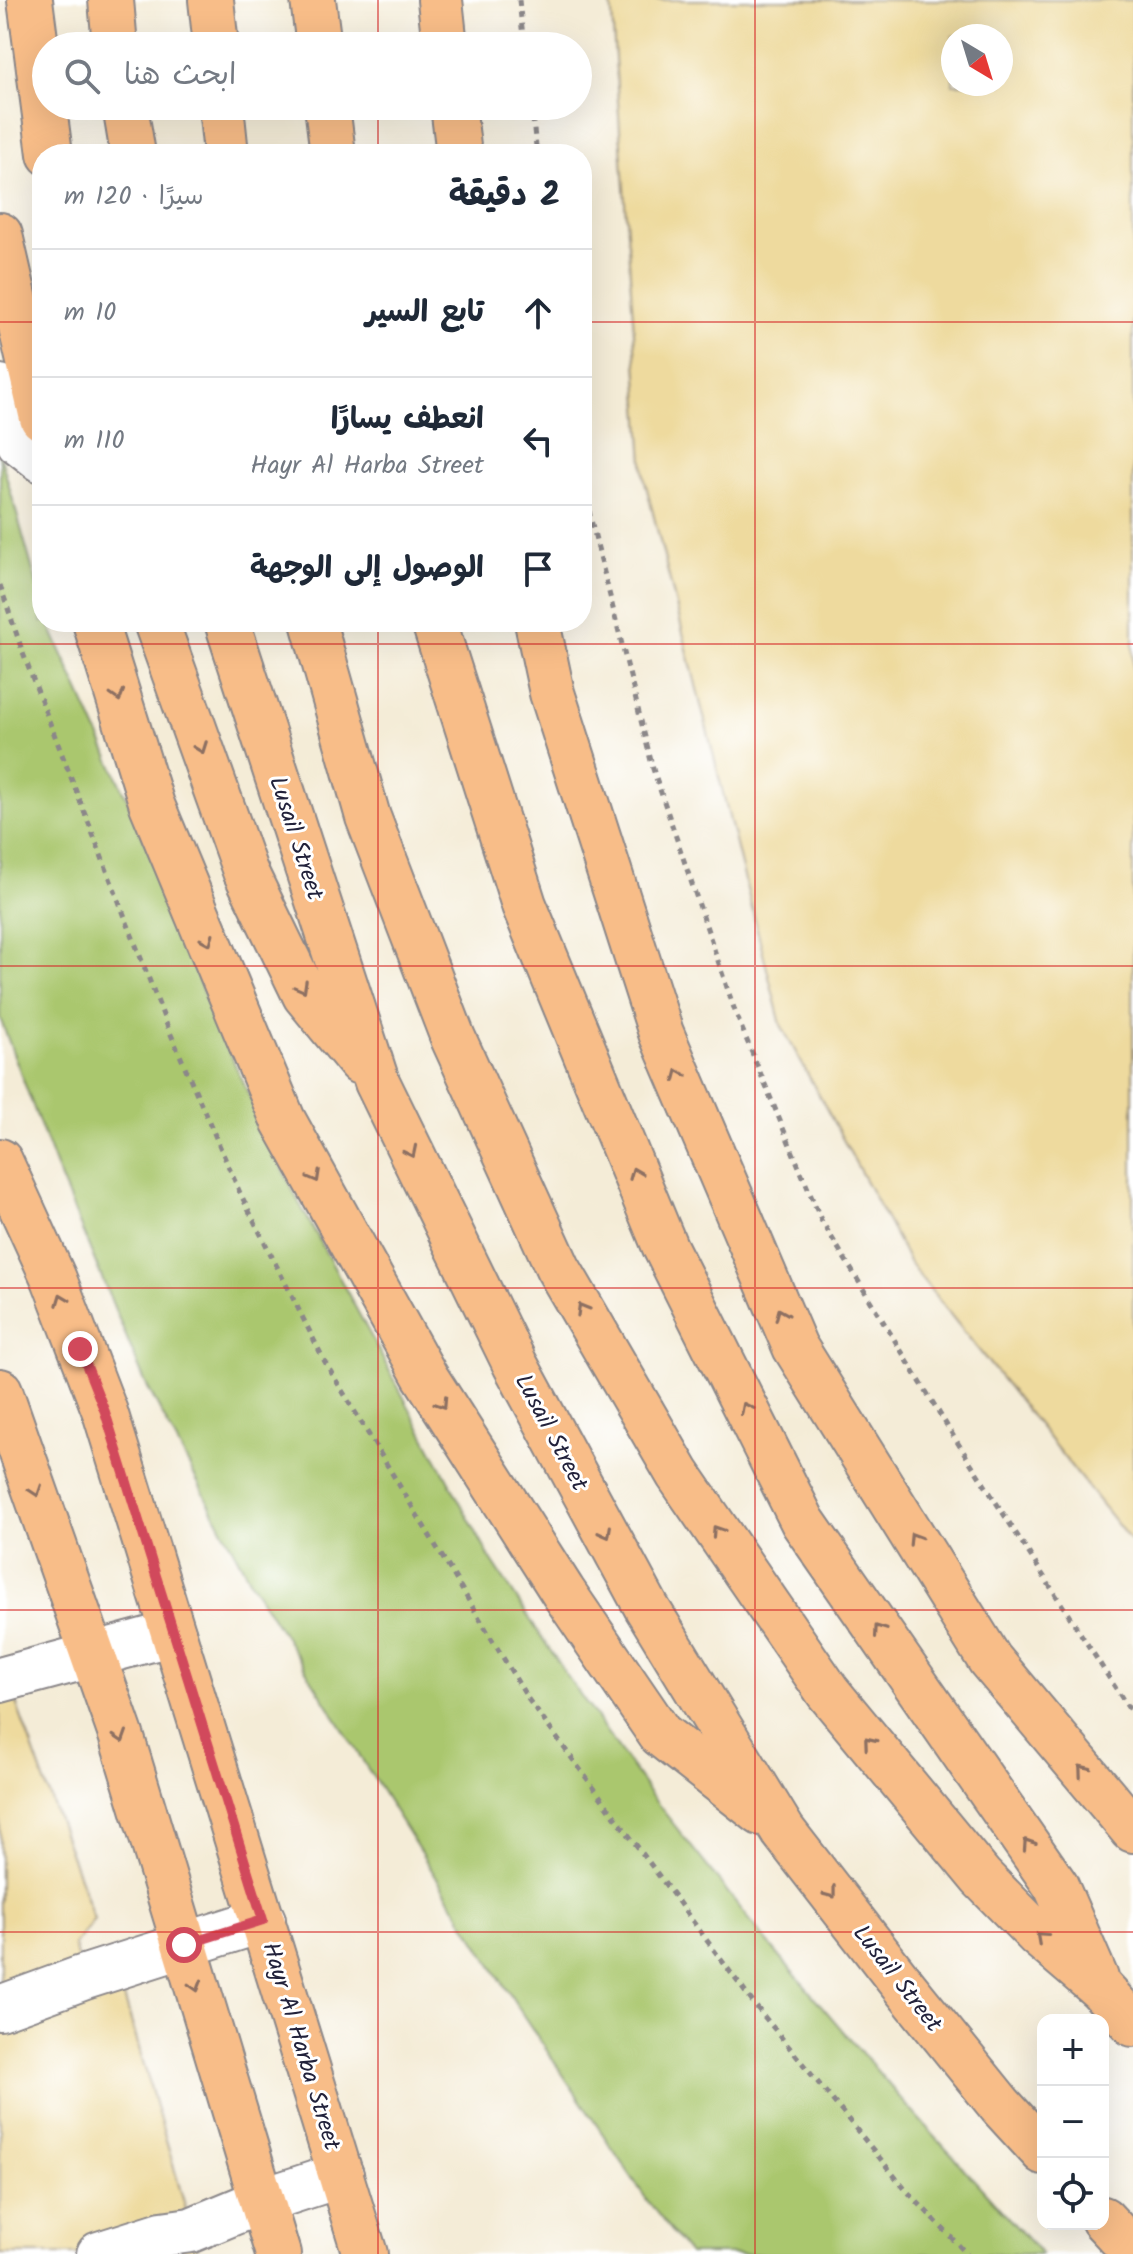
<!DOCTYPE html>
<html lang="ar">
<meta charset="utf-8">
<style>
:root{--surface:#fff;--page:#f2f2f3;--text:#1f2937;--muted:#747a83;--line:#e0e1e3}
body{margin:0;font-family:Kalam,"Playpen Sans Arabic",sans-serif;background:var(--page);color:var(--text);direction:rtl}
.controls{position:absolute;right:24px;bottom:24px;display:grid;overflow:hidden;border-radius:16px;box-shadow:0 8px 32px #0002}
.controls button{width:72px;height:72px;display:grid;place-items:center;padding:0;border:0;border-bottom:2px solid var(--line);background:var(--surface);color:var(--text);font:40px sans-serif}
.compass{position:absolute;left:941px;top:24px;width:72px;height:72px;border-radius:50%;background:var(--surface);box-shadow:0 8px 32px #0002;rotate:142deg}
.stop{position:absolute;width:24px;height:24px;margin:-18px;border:6px solid #d1495b;border-radius:50%;background:#fff}
.stop.end{background:#d1495b;border-color:#fff;box-shadow:0 2px 8px #0008}
.list{margin:0;padding:0;list-style:none}
h2{display:flex;justify-content:space-between;align-items:center;height:104px;margin:0;padding:0 32px;font-size:34px}
h2 small{font-size:26px;font-weight:400;color:var(--muted)}
.list li{display:grid;grid-template-columns:52px 1fr auto;gap:24px;align-items:center;box-sizing:border-box;height:128px;padding:0 32px;border-top:2px solid var(--line)}
.list b{display:block;font-size:30px;white-space:nowrap}
.list p{margin:0;font-size:26px;white-space:nowrap;color:var(--muted)}
.list em{font-size:26px;font-style:normal;color:var(--muted)}
.icon{flex:none;width:44px;height:44px;fill:none;stroke:currentColor;stroke-width:2;stroke-linecap:round;stroke-linejoin:round}
.map{position:relative;flex:none;width:1133px;height:2254px;overflow:hidden;direction:ltr}
.search{position:absolute;background:var(--surface);box-shadow:0 8px 32px #0002;left:32px;top:32px;width:560px;height:88px;display:flex;align-items:center;gap:20px;box-sizing:border-box;padding:0 28px;border-radius:44px;color:var(--muted);font-size:30px}
.panel{position:absolute;background:var(--surface);box-shadow:0 8px 32px #0002;left:32px;top:144px;width:560px;height:488px;border-radius:32px;direction:rtl}
.map>svg:first-child{display:block}
</style>
<div class="map">
<svg width="1133" height="2254" viewBox="0 0 1133 2254">
<rect width="100%" height="100%" fill="#fff"/>
<filter id="ink" filterUnits="userSpaceOnUse"><feTurbulence type="fractalNoise" baseFrequency=".0125" numOctaves="2"/><feDisplacementMap in="SourceGraphic" scale="16" xChannelSelector="R" yChannelSelector="G"/><feConvolveMatrix kernelMatrix="1 2 1 2 8 2 1 2 1" color-interpolation-filters="sRGB"/></filter>
<filter id="wash" filterUnits="userSpaceOnUse"><feTurbulence type="fractalNoise" baseFrequency=".006" numOctaves="4" result="noise"/><feDisplacementMap in="SourceGraphic" scale="32" xChannelSelector="R" yChannelSelector="G"/><feGaussianBlur stdDeviation="1.8" result="paint"/><feColorMatrix in="noise" values="0 0 0 0 0 0 0 0 0 0 0 0 0 0 0 0 0 1.4 0 .05"/><feComposite in="paint" operator="in"/></filter>
<g filter="url(#wash)">
<rect width="100%" height="100%" fill="#f4ecd7"/>
<path fill="#aac76e" stroke="#667454" stroke-width="2" d="M0 454 42 603V622H48L136 818 210 1010 294 1193 490 1558 565 1673 656 1802 769 1944 901 2099 1041 2254H689L649 2203 521 2012 251 1583 145 1382 55 1165 0 1018Z"/>
<path fill="#eeda9e" stroke="#887e6c" stroke-width="2" fill-rule="evenodd" d="M611 0H1133V1544L911 1265 781 1025 644 477ZM953 36H1001V84H953Z
M0 1658 94 1919 74 1946 89 2001 123 1993 199 2254H0Z"/>
</g>
<g filter="url(#ink)">
<g fill="none" stroke-linecap="round" stroke-linejoin="round">
<defs>
<path id="minor" d="M0 387 19 442 42 460
M0 1680 173 1633
M0 2008 82 1978 263 1920
M99 2254 162 2234 191 2230 261 2201 341 2175"/>
<path id="major" d="M0 1161 54 1279 105 1412 365 2254
M0 1391 121 1735 278 2254"/>
<path id="highway" d="M30 0 50 154
M111 0 115 46
M211 0 216 46
M313 0 319 46
M440 0 445 46
M125 106 133 154
M221 106 226 154
M327 106 333 154
M453 106 459 154
M0 235 42 418
M95 622 152 805 283 1120 425 1376 563 1592 660 1734 761 1813
M156 622 245 871 305 995 360 1062
M227 622 377 1082 515 1364 647 1608 783 1831 898 1979 1000 2105 1043 2152
M313 622 368 817 453 1038 558 1268 678 1474 828 1692 981 1877 1038 1935 1100 1988 1133 2024
M434 622 524 905 665 1247 803 1522 1056 1886 1096 1978
M537 622 552 693 661 1033 795 1347 990 1660 1133 1830
M1103 2219 1133 2251"/>
</defs>
<use href="#minor" stroke="#8b8789" stroke-width="48"/>
<use href="#major" stroke="#8b8789" stroke-width="48"/>
<use href="#highway" stroke="#8b8789" stroke-width="48"/>
<path stroke="#8b8789" stroke-width="5" stroke-dasharray="6 6" stroke-linecap="butt" d="M519 0 524 46
M531 106 537 154
M582 463 590 516 653 769 736 1014 821 1220 954 1437 1133 1715
M0 585 24 656 166 1023 240 1193 325 1362 528 1699 754 2004 905 2189 967 2254"/>
<use href="#minor" stroke="#fff" stroke-width="44"/>
<use href="#major" stroke="#f8bd88" stroke-width="44"/>
<use href="#highway" stroke="#f8bd88" stroke-width="44"/>
</g>
<defs><path id="oneway-chevron" d="M-2-3.5L2.5 0L-2 3.5" fill="none" stroke-width="1.6" stroke-linecap="round" stroke-linejoin="round" transform="scale(2)"/></defs>
<g stroke="#8d7062">
<use href="#oneway-chevron" transform="translate(118 696) rotate(73)"/>
<use href="#oneway-chevron" transform="translate(201 748) rotate(70)"/>
<use href="#oneway-chevron" transform="translate(208 940) rotate(67)"/>
<use href="#oneway-chevron" transform="translate(302 987) rotate(61)"/>
<use href="#oneway-chevron" transform="translate(679 1075) rotate(-113)"/>
<use href="#oneway-chevron" transform="translate(411 1152) rotate(64)"/>
<use href="#oneway-chevron" transform="translate(635 1173) rotate(-112)"/>
<use href="#oneway-chevron" transform="translate(315 1177) rotate(61)"/>
<use href="#oneway-chevron" transform="translate(62 1299) rotate(-111)"/>
<use href="#oneway-chevron" transform="translate(582 1309) rotate(-120)"/>
<use href="#oneway-chevron" transform="translate(781 1314) rotate(-113)"/>
<use href="#oneway-chevron" transform="translate(442 1403) rotate(57)"/>
<use href="#oneway-chevron" transform="translate(746 1408) rotate(-117)"/>
<use href="#oneway-chevron" transform="translate(36 1491) rotate(71)"/>
<use href="#oneway-chevron" transform="translate(717 1531) rotate(-124)"/>
<use href="#oneway-chevron" transform="translate(606 1533) rotate(62)"/>
<use href="#oneway-chevron" transform="translate(914 1538) rotate(-122)"/>
<use href="#oneway-chevron" transform="translate(879 1630) rotate(-125)"/>
<use href="#oneway-chevron" transform="translate(121 1737) rotate(72)"/>
<use href="#oneway-chevron" transform="translate(869 1742) rotate(-130)"/>
<use href="#oneway-chevron" transform="translate(1083 1770) rotate(-130)"/>
<use href="#oneway-chevron" transform="translate(1028 1844) rotate(-124)"/>
<use href="#oneway-chevron" transform="translate(831 1893) rotate(52)"/>
<use href="#oneway-chevron" transform="translate(1041 1937) rotate(-138)"/>
<use href="#oneway-chevron" transform="translate(196 1986) rotate(73)"/>
</g>
</g>
<g fill="none" stroke-linecap="round" stroke-linejoin="round" filter="url(#ink)">
<path stroke="#d1495b" stroke-width="10" d="M80 1349 105 1412 263 1920 184 1945"/>
</g>
<path fill="none" stroke="#d62828" stroke-width="2" stroke-opacity="0.55" d="M378 0V46M755 0V2254M378 106V154M0 322H42M582 322H1133M378 622V2254M0 644H1133M0 966H1133M0 1288H1133M0 1610H1133M0 1932H1133"/>
<g text-anchor="middle" stroke-width="6" stroke-linejoin="round" paint-order="stroke">
<g font-size="24" fill="#22223b" stroke="#fff">
<text transform="translate(297 838) rotate(72)" y="8">Lusail Street</text>
<text transform="translate(552 1432) rotate(62)" y="8">Lusail Street</text>
<text transform="translate(898 1978) rotate(52)" y="8">Lusail Street</text>
<text transform="translate(302 2046) rotate(73)" y="8">Hayr Al Harba Street</text>
</g>
</g>
</svg>
<div class="controls">
<button>+</button>
<button>−</button>
<button><svg class="icon" aria-label="locate" viewBox="0 0 24 24"><circle cx="12" cy="12" r="6"/><path d="M12 2v4M12 18v4M2 12h4M18 12h4"/></svg></button>
</div>
<svg class="compass" viewBox="-18 -18 36 36"><path d="M0-13l5 13h-10z" fill="#e53935"/><path d="M0 13l5-13h-10z" fill="#747a83"/></svg>
<div class="stop" style="left:184px;top:1945px"></div>
<div class="stop end" style="left:80px;top:1349px"></div>
<div class="search"><svg class="icon" aria-label="search" viewBox="0 0 24 24"><circle cx="10" cy="10" r="6"/><path d="M15 15l6 6"/></svg>ابحث هنا</div>
<section class="panel">
<h2>2 دقيقة<small>سيرًا · 120 m</small></h2>
<ul class="list">
<li><svg class="icon" aria-label="ahead" viewBox="0 0 24 24"><path d="M12 20V5M6 11l6-6 6 6"/></svg><div><b>تابع السير</b></div><em>10 m</em></li>
<li><svg class="icon" aria-label="left" viewBox="0 0 24 24"><path d="M17 20v-9H6M10 6l-5 5 5 5"/></svg><div><b>انعطف يسارًا</b><p>Hayr Al Harba Street</p></div><em>110 m</em></li>
<li><svg class="icon" aria-label="arrive" viewBox="0 0 24 24"><path d="M6 21V4h12l-3 4 3 4H6"/></svg><div><b>الوصول إلى الوجهة</b></div></li>
</ul>
</section>
</div>
